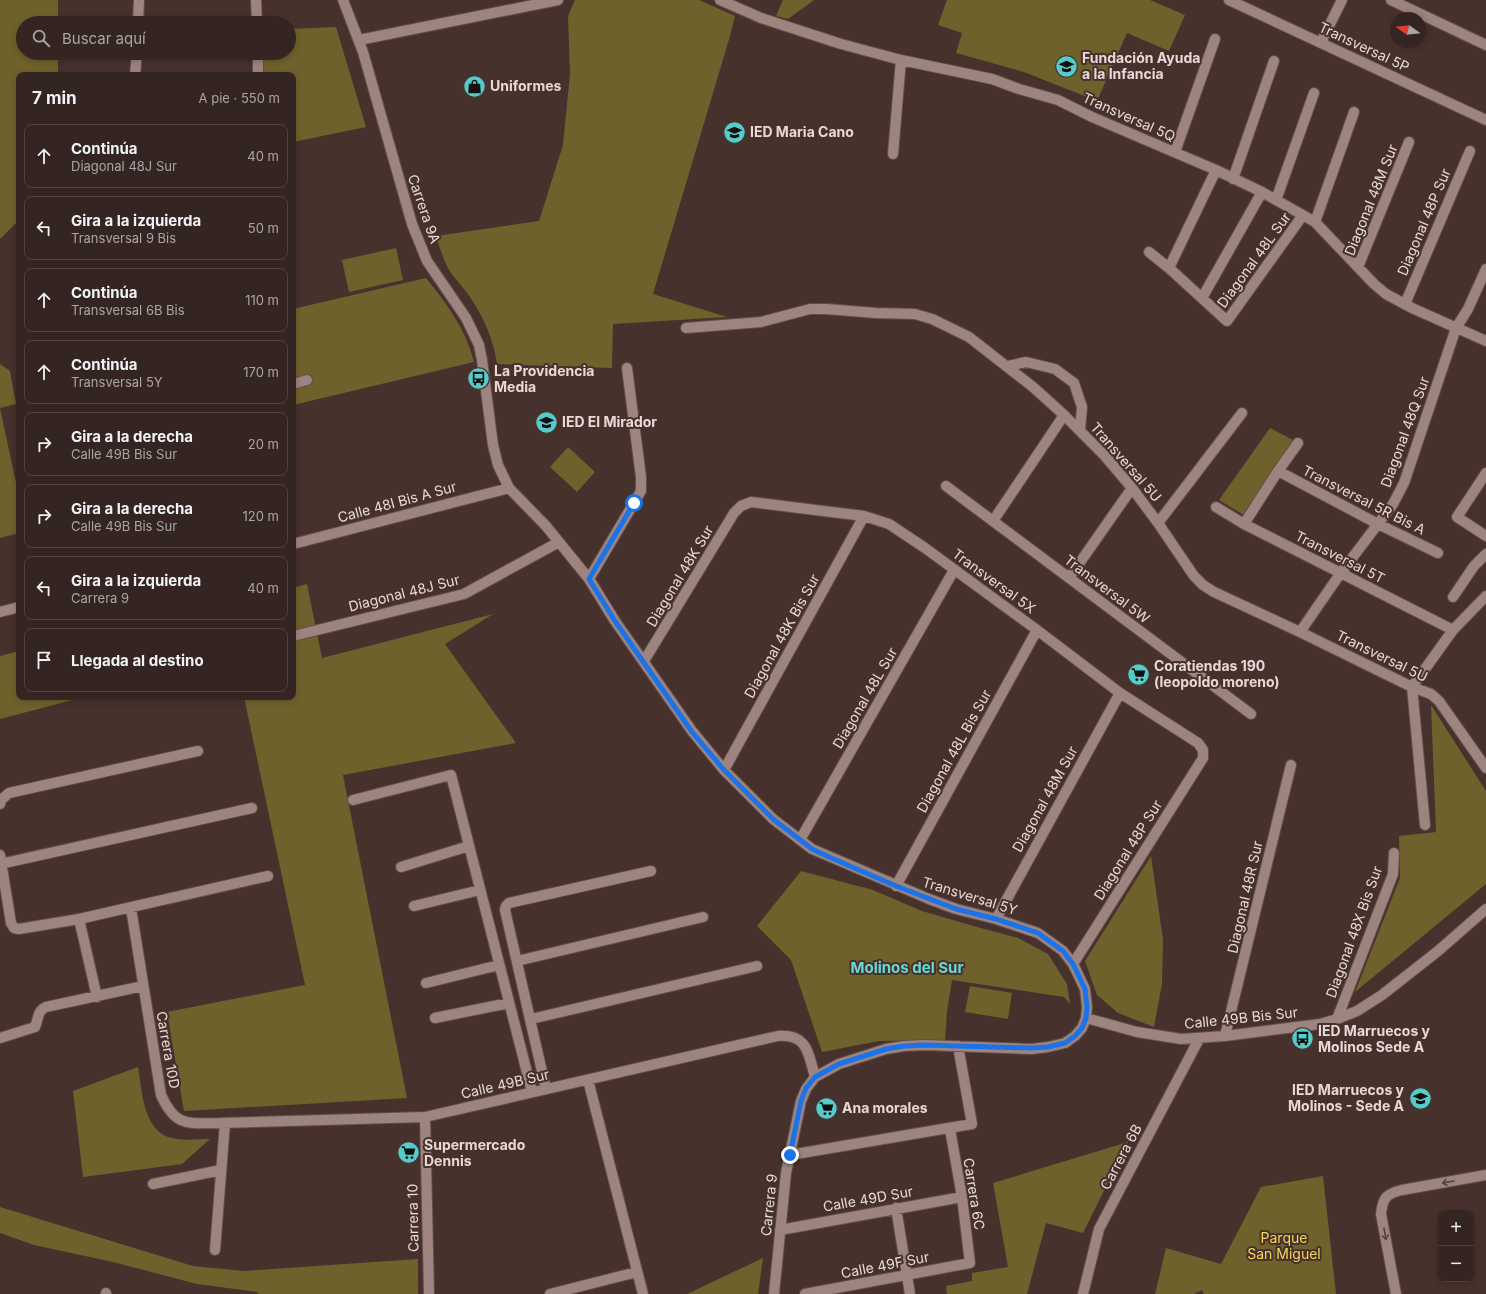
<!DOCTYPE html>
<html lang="es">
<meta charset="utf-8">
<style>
:root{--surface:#352522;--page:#3d2d2a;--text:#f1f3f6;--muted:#aaa5a5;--line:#4f4240}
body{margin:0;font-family:Inter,sans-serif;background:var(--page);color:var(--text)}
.controls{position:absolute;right:12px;bottom:12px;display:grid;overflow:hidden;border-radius:8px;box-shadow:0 2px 6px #0003}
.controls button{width:36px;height:36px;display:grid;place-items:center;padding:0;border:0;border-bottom:1px solid var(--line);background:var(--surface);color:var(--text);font:20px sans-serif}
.compass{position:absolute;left:1390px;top:12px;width:36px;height:36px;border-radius:50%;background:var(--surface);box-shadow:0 2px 6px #0003;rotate:285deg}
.stop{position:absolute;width:12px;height:12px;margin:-9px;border:3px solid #1a73e8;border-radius:50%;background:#fff}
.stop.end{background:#1a73e8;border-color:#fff;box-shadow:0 1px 4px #0008}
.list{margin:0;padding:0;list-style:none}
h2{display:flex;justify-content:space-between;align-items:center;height:52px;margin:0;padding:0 16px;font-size:17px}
h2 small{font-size:13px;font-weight:400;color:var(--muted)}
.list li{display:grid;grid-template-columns:26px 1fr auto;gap:12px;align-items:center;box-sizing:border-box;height:64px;margin:0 8px 8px;padding:0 8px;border:1px solid var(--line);border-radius:8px}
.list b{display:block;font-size:15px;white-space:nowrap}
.list p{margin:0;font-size:13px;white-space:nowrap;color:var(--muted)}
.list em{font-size:13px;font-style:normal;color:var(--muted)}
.icon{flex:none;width:22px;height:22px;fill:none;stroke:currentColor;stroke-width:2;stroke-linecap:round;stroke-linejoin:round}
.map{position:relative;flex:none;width:1486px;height:1294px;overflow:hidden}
.search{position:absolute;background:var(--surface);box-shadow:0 2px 6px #0003;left:16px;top:16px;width:280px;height:44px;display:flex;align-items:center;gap:10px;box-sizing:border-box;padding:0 14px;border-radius:22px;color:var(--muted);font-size:15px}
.panel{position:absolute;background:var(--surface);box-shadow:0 2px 6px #0003;left:16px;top:72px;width:280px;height:628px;border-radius:8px}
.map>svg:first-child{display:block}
</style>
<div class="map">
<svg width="1486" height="1294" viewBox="0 0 1486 1294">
<rect width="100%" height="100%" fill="#47312d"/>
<path fill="#6f612c" d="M0 0H58V23H23V53H58V75H19V220L0 239Z
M575 0H699L735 16 730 36 653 294 727 317 613 324 612 368 497 364C493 338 484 318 470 297 463 287 455 279 449 270 443 259 440 248 436 236L539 221 563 145 570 74 568 16Z
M783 0H814L788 19 776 16Z
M947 0H1150L1185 15 1169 51 1127 33 1097 101 1024 72 956 53 962 33 938 25Z
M336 27 366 127 293 142V75H261L262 53H289V29Z
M396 248 403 280 349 292 342 260Z
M426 278C447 304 466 329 474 362L293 405V309Z
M0 364 10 371 16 404 0 408 19 497V533L0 538Z
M1270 428 1293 440 1244 515 1219 500Z
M568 447 595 472 577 492 550 467Z
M307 584 322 658 493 614 445 644 516 743 343 775 407 1098 184 1111 167 1012 305 985 244 697H293V588Z
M19 651V697H84L0 719V656Z
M1431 705 1486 791V884L1355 992 1400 878 1399 836 1436 832Z
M1151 856 1163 940 1162 984 1154 1027 1118 1013 1097 995 1085 961Z
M801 871 873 890 922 911 970 925 1018 938 1048 954 1067 984 1070 1004 1064 997 952 980 947 1012 945 1040 879 1041 822 1052 791 960 757 926Z
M970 986 1012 993 1008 1019 965 1012Z
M138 1067C142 1090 143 1132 172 1138 184 1141 198 1139 210 1139L182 1164 83 1177 73 1091Z
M1128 1142 1083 1233 1046 1223 1027 1294H947L946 1286 972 1281V1273L1008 1267 993 1183Z
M1323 1176 1336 1294H1204L1202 1290 1194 1294H1155L1166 1248 1221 1264 1261 1187Z
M0 1207 193 1266 244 1271 418 1259V1294H258L257 1292 197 1284 113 1262 34 1245 0 1233Z
M763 1258 758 1294H687Z"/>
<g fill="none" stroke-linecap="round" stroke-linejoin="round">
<defs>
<path id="minor" d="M256 0 257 23
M343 0 363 52 412 224 427 261 466 318 479 345 482 360 493 445 498 465 509 488 546 526 589 579 615 621 692 731 724 770 773 819 812 849 929 899 956 909 996 919 1038 933 1063 951 1073 964 1085 989 1087 1007 1086 1018 1082 1028 1075 1036 1065 1043 1048 1047 1031 1049 925 1045 904 1046 886 1049 839 1064 815 1077 806 1089 801 1101 786 1173 774 1294
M720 0 761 18 841 44 901 60 992 79 1019 89 1058 100 1092 117 1216 170 1262 192 1315 222 1374 284 1386 294 1412 308 1486 341
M1229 0 1486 120
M1391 0 1486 45
M138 23 139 0
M359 40 558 0
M1321 42 1342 0
M135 75 137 53
M258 75V53
M1175 152 1215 39
M893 154 901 60
M1233 179 1274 61
M1276 200 1314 93
M1315 222 1354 112
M1149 252 1169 268 1227 321 1303 215
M1358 267 1409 142
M1169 268 1216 170
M1202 298 1262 192
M1405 304 1470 151
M686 328 761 322 810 309H826L876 313 915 314 932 319 969 337 1033 387 1064 415 1104 455 1132 488 1158 523 1194 576 1203 585 1214 592 1300 632 1412 687 1431 694 1439 701 1486 768
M1008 366 1026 362 1055 369 1074 383 1082 407 1080 430
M293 384 307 380
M1278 471 1378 524 1438 553
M1486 473 1457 517 1486 536
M946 486 1251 714
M1216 507 1244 524 1453 630
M993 521 1064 415
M1158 523 1242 413
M1244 524 1278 471 1298 443
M293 544 509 488
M1069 578 1132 488
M589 579 641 491V477L627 368
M1453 597 1474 566 1486 554
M0 612 19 607
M1300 632 1340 574 1393 504 1404 483 1456 328 1468 309 1486 269
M293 636 464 594 559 542
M644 661 734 513 741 506 751 502 864 516 889 524 925 548 1037 630 1120 693 1198 743 1203 750V758L1073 964
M724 770 864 516
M353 800 451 775 532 1092
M0 804 1 800 9 793 198 751
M1425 825 1412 687 1453 630 1486 596
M800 840 954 570
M0 855 11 923 14 928 19 929 79 919 268 876
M0 864 252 808
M401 867 469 846
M896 886 1037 630
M414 906 480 890
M131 908 161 1095C176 1128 188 1123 220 1123L425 1117 778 1036C808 1034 808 1053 815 1077
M79 919 97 997
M996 919 1120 693
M517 961 703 917
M426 983 499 965
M435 1018 509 1003
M1086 1018 1137 1032 1181 1039 1225 1036 1320 1024 1337 1019 1357 1011 1382 995 1438 951 1486 909
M531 1019 757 966
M1337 1019 1393 874 1394 853
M1225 1036 1291 765
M0 1038 35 1027C39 1018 37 1011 46 1007L143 986
M588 1080 643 1294
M546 1089 505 910 506 906 509 903 651 871
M425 1117 429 1294
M790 1155 972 1124 958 1046
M153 1184 221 1170
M896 1208 910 1294
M780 1230 962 1197
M215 1250 225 1123
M106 1293V1294
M550 1294 637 1272
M805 1294 970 1263 962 1197 950 1129
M1083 1294 1099 1229 1199 1039
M1396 1294 1381 1214C1383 1197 1386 1194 1402 1190L1486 1175"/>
</defs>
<use href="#minor" stroke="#614e4b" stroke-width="12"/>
<use href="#minor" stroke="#9e847f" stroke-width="10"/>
</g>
<defs><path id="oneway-shaft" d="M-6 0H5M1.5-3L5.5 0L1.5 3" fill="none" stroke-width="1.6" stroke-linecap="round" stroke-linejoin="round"/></defs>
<g stroke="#58423d">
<use href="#oneway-shaft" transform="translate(1448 1182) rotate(170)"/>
<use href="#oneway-shaft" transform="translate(1385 1234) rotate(80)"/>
</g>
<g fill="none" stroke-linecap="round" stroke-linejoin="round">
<path stroke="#1a73e8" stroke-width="5" d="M634 503 589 579 615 621 692 732 724 770 773 819 812 849 829 857 896 886 956 909 996 919 1038 933 1063 951 1073 964 1085 989 1087 1007 1086 1018 1082 1028 1075 1036 1065 1043 1048 1047 1031 1048 925 1045 904 1046 886 1049 839 1064 815 1077 806 1088 801 1101 790 1155"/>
</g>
<defs>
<symbol id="school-disc" viewBox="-11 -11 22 22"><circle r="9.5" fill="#53cdcb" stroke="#47312d"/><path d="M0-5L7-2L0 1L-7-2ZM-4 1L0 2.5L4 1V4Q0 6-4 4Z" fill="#111"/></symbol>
<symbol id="shop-disc" viewBox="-11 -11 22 22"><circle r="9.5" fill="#53cdcb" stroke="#47312d"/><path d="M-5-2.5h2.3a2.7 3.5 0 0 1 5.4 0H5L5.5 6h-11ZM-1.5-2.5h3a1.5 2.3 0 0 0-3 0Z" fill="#111"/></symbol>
<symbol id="bus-disc" viewBox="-11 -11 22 22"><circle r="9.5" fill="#53cdcb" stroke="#47312d"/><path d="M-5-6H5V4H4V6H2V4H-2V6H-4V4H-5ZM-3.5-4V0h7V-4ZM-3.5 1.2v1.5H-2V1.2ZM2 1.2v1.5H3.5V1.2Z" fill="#111"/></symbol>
<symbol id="supermarket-disc" viewBox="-11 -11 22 22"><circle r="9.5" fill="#53cdcb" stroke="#47312d"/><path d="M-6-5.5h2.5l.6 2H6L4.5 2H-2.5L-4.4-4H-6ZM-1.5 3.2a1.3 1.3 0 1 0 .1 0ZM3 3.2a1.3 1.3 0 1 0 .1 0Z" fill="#111"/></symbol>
</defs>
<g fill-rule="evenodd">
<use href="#school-disc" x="1054" y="54" width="25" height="25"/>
<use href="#shop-disc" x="462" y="74" width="25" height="25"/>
<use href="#school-disc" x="722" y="120" width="25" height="25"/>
<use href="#bus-disc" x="466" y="366" width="25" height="25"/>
<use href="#school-disc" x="534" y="410" width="25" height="25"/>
<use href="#supermarket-disc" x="1126" y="662" width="25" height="25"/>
<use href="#bus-disc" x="1290" y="1026" width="25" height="25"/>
<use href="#school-disc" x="1408" y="1086" width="25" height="25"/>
<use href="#supermarket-disc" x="814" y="1096" width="25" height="25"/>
<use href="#supermarket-disc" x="396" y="1140" width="25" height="25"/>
</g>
<g text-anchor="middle" stroke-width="4" stroke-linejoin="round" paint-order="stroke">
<g font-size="14" fill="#e8d9d6" stroke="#47312d">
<text transform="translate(1364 47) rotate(25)" y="5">Transversal 5P</text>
<text transform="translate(1129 117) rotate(24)" y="5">Transversal 5Q</text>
<text transform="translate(1371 200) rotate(-68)" y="5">Diagonal 48M Sur</text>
<text transform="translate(424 209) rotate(71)" y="5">Carrera 9A</text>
<text transform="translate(1424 222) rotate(-67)" y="5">Diagonal 48P Sur</text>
<text transform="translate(1254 260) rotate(-54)" y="5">Diagonal 48L Sur</text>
<text transform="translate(1405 432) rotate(-70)" y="5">Diagonal 48Q Sur</text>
<text transform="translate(1126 462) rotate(49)" y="5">Transversal 5U</text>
<text transform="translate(1364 500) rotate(27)" y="5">Transversal 5R Bis A</text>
<text transform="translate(397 502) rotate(-15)" y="5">Calle 48I Bis A Sur</text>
<text transform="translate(1340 557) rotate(27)" y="5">Transversal 5T</text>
<text transform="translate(680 576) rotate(-59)" y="5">Diagonal 48K Sur</text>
<text transform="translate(994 581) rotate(36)" y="5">Transversal 5X</text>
<text transform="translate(1107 589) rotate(37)" y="5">Transversal 5W</text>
<text transform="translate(404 593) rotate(-14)" y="5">Diagonal 48J Sur</text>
<text transform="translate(782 636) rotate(-61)" y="5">Diagonal 48K Bis Sur</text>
<text transform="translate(1382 656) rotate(26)" y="5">Transversal 5U</text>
<text transform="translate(865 698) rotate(-60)" y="5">Diagonal 48L Sur</text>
<text transform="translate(954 751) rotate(-61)" y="5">Diagonal 48L Bis Sur</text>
<text transform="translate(1045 799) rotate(-61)" y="5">Diagonal 48M Sur</text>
<text transform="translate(1128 850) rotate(-58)" y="5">Diagonal 48P Sur</text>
<text transform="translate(970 896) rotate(17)" y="5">Transversal 5Y</text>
<text transform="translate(1245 897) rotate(-77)" y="5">Diagonal 48R Sur</text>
<text transform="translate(1354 932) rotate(-70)" y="5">Diagonal 48X Bis Sur</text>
<text transform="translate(1241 1018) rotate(-6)" y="5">Calle 49B Bis Sur</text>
<text transform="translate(168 1050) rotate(80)" y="5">Carrera 10D</text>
<text transform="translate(505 1084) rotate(-13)" y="5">Calle 49B Sur</text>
<text transform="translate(1121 1157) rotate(-62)" y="5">Carrera 6B</text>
<text transform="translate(974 1194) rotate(81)" y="5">Carrera 6C</text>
<text transform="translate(868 1199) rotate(-10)" y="5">Calle 49D Sur</text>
<text transform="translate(769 1205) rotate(-84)" y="5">Carrera 9</text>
<text transform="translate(413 1218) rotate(-91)" y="5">Carrera 10</text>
<text transform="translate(885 1265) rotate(-11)" y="5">Calle 49F Sur</text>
</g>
<g font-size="14" font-weight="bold" fill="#e8d9d6" stroke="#47312d" text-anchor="start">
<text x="1082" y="63">Fundación Ayuda<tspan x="1082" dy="16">a la Infancia</tspan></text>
<text x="490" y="91">Uniformes</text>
<text x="750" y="137">IED Maria Cano</text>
<text x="494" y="376">La Providencia<tspan x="494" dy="16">Media</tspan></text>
<text x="562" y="427">IED El Mirador</text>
<text x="1154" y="671">Coratiendas 190<tspan x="1154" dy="16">(leopoldo moreno)</tspan></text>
<text x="1318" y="1036">IED Marruecos y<tspan x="1318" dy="16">Molinos Sede A</tspan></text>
<text x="1404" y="1095" text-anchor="end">IED Marruecos y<tspan x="1404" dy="16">Molinos - Sede A</tspan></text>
<text x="842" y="1113">Ana morales</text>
<text x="424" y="1150">Supermercado<tspan x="424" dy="16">Dennis</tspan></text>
</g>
<g font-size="14" fill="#f4d65d" stroke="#47312d">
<text x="1284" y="1243">Parque<tspan x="1284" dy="16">San Miguel</tspan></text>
</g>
<g font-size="15" font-weight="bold" fill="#6ad7d4" stroke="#47312d">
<text x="907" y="973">Molinos del Sur</text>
</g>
</g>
</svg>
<div class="controls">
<button>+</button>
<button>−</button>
</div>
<svg class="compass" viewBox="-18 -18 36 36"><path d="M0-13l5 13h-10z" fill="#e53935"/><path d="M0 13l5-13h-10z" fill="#aaa5a5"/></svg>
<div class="stop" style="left:634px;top:503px"></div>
<div class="stop end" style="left:790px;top:1155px"></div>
<div class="search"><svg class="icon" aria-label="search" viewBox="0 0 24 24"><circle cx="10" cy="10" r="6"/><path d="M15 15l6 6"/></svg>Buscar aquí</div>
<section class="panel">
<h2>7 min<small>A pie · 550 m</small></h2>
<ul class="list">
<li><svg class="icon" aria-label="ahead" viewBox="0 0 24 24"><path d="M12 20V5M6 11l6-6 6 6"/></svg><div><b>Continúa</b><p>Diagonal 48J Sur</p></div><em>40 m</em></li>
<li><svg class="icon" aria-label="left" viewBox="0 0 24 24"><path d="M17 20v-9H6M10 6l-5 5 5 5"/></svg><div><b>Gira a la izquierda</b><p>Transversal 9 Bis</p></div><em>50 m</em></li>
<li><svg class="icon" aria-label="ahead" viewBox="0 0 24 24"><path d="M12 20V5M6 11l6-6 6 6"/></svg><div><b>Continúa</b><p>Transversal 6B Bis</p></div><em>110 m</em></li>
<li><svg class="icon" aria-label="ahead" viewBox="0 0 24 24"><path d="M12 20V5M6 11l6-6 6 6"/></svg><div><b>Continúa</b><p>Transversal 5Y</p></div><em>170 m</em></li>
<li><svg class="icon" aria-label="right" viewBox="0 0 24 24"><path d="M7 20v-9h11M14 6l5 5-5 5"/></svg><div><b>Gira a la derecha</b><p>Calle 49B Bis Sur</p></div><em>20 m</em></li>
<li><svg class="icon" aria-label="right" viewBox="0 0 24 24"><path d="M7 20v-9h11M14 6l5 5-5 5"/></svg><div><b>Gira a la derecha</b><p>Calle 49B Bis Sur</p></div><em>120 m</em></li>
<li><svg class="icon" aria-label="left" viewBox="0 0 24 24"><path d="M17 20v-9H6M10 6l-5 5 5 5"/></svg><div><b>Gira a la izquierda</b><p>Carrera 9</p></div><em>40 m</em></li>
<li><svg class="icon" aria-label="arrive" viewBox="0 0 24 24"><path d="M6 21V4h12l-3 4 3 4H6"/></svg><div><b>Llegada al destino</b></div></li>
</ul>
</section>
</div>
